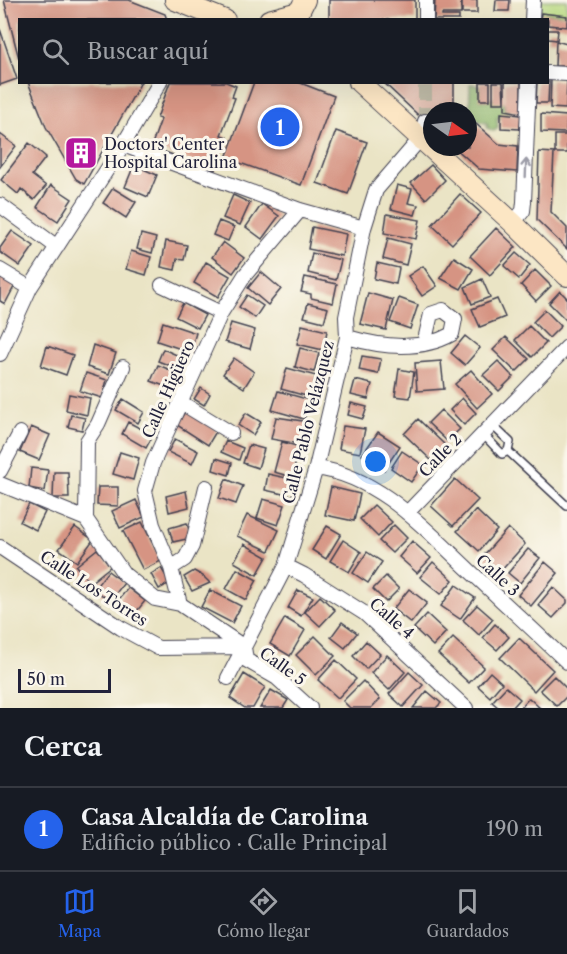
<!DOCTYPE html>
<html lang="es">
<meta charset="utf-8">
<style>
:root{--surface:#171b24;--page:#20242c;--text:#f1f3f6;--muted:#9ea1a6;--line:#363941;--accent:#2563eb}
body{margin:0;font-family:"Libre Caslon Text",serif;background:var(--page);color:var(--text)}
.compass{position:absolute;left:423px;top:102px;width:54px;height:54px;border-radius:50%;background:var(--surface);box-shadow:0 6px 24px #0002;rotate:104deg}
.scale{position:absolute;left:18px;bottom:15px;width:93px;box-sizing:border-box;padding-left:6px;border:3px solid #22223b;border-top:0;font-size:16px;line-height:21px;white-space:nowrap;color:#22223b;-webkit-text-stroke:4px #fbf7ec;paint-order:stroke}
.you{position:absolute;left:376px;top:462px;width:21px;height:21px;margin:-15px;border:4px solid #fff;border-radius:50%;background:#1a73e8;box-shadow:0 0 0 9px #1a73e833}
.badge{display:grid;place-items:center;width:39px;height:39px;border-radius:50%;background:var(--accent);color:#fff;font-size:20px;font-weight:700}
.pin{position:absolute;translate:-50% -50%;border:3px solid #fff;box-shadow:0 2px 6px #0006}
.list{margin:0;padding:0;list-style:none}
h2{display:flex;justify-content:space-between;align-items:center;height:78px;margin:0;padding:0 24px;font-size:26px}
h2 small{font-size:20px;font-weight:400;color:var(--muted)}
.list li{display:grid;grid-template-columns:39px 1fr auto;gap:18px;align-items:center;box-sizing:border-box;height:84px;padding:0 24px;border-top:2px solid var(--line)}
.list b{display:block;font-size:22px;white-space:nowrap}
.list p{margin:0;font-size:20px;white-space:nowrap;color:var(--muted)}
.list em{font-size:20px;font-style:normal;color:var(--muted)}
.icon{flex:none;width:33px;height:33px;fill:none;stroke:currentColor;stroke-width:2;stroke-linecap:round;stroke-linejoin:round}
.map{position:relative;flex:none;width:567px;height:708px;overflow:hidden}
.search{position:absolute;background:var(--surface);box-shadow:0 6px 24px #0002;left:18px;right:18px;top:18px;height:66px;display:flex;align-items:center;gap:15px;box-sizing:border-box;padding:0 21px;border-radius:0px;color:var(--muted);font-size:22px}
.sheet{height:162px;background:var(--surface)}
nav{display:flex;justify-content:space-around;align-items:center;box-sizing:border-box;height:84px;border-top:2px solid var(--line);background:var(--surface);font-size:16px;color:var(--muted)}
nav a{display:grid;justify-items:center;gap:3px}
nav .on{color:var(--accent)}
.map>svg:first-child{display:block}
</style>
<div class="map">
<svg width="567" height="708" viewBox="0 0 567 708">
<rect width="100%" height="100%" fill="#fbf7ec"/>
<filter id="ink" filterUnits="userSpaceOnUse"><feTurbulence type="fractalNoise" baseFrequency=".0167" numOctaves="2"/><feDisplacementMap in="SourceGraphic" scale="12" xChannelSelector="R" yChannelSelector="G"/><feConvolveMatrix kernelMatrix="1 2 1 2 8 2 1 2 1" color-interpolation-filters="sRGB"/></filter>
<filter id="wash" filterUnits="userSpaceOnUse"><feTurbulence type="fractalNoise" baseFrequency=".008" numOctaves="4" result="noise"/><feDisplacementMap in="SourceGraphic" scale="24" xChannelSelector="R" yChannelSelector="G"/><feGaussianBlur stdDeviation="1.35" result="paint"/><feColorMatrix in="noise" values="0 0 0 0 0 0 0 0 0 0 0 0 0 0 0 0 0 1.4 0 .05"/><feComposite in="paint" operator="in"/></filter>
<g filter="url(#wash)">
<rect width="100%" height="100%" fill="#eae4c5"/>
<path fill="#b7d880" stroke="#6c7d5e" stroke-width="1.5" d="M541 0H567V14L540 13Z"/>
<path fill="#91b86e" stroke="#5a6d54" stroke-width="1.5" d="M470 84H473L480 87V100H490L493 98 504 103 505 110 510 111 509 114 501 118H497L498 128 494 131 487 128V123C465 122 470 99 470 84Z"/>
<g id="blocks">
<path fill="#d69483" d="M4 0H129L165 14 167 20H20L19 59Z
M329 0H415V20H329Z
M435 0H461V14H442V16H459V20H434Z
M462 0H477V13H462Z
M496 0H510L509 11H495Z
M541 13 567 16V27L548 25V20H540Z
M0 29 17 79 0 85Z
M548 30H558L557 40 548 39Z
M556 41 567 44V66H555Z
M551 80H567L566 109 550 108Z
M28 82H141L84 184 76 179 46 127Z
M170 82H226L236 86 232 97 235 98 221 135 227 137 215 170 151 147 161 119 157 118Z
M254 82H298L334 96 301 185 226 158Z
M383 82H454V104L462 111H432V128Z
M480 82H490V100H480Z
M493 82H503L504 103H493Z
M505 82H521V113L505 110Z
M537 82H549L548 103H536Z
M501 113 521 115 520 129 501 128Z
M541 114 567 116 566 133 541 132Z
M468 117 499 144 518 146 517 172 479 169 454 147H468Z
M336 131 367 142 348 194 317 183Z
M0 134 16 146 0 167Z
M555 135H567V153H555Z
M29 143 46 157 32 175 46 186 34 200 21 189 18 194 1 180Z
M539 152 554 153 551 212 567 228V249L537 220Z
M134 165 157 175 148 197 125 187Z
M431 165 445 180 426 199 411 183Z
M51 185 72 199 58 221 37 207Z
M397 185 412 189 408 203 418 205 415 215 391 209Z
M113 188 136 202 126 218 103 203Z
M460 194 481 213 452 244 432 225Z
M233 195 250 203 240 225 223 218Z
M262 204 279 216 262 239 246 227Z
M387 214 420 220 416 239 384 233Z
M219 221 234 227 228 241 213 235Z
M312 227 346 234 342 256 308 249Z
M496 228 516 247 490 275 470 256Z
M12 231 34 246 20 266 0 252V248Z
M141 234 156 238 152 253 137 249Z
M388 238 411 244 406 265 383 259Z
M166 241 187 245 184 260 177 259 175 270 161 267Z
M223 242 244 258 233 273 212 257Z
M131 251 151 257 146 275 126 269Z
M312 253 341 260 336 280 308 273Z
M516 253 530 265 519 279 504 266Z
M454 257 473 269 461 289 440 278Z
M206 262 230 276 218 297 194 283Z
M377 263 399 268 396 284 374 279Z
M423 266 437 286 422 296 408 276Z
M535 270 551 286 536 301 521 285Z
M261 272 281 289 268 305 248 288Z
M0 274 16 283 5 304 0 301Z
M305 277 337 284 333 303 311 298V294L301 292Z
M482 279 490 297 472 304 465 287Z
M560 291 567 298V321L549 303Z
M368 293 393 300 386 330 360 324Z
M247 295 263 306 255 318 239 307Z
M399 298 418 305 410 329 390 322Z
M497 299 505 317 480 327 472 309Z
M183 303 205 315 198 328 176 317Z
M308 303 328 308 324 322 304 317Z
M545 310 561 326 549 338 533 322Z
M163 322 196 333 190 352 157 341Z
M231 323 255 330 250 349 225 342Z
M302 325 327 331 323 350 297 344Z
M529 326 546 343 532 357 515 340Z
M465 336 480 348 465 365 451 353Z
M506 337 529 359 516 372 493 350Z
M93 345 116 353 109 374 87 367Z
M47 346 73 355 66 375 41 366Z
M300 348 319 353 314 372 295 367Z
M163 349 188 360 184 371 158 361Z
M362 356 381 359 378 374 359 370Z
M234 358 254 372 244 388 223 374Z
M441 361 444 389 417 391 415 363Z
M498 361 513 377 499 391 483 375Z
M158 365 183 375 177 391 151 381Z
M287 368 316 376 310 397 281 389Z
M399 369 414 372 410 398 395 396Z
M471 370 492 394 477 408 455 384Z
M86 373 107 380 102 398 80 391Z
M355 380 372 384 368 399 351 395Z
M201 388 210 394 204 405 194 399Z
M278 391 310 400 304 419 272 410Z
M69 394 90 398 87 415 66 410Z
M462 398 476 413 464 425 450 410Z
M123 399 144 412 138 423 116 410Z
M351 403 367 407 363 419 348 415Z
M186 410 217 430 208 445 177 425Z
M441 410 460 429 447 441 428 423Z
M246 413 261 422 253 435 238 425Z
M71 415 85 418 82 430 68 427Z
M276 417 309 422 305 445 271 439Z
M418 419 446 446 432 461 404 434Z
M128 422 153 435 146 448 122 434Z
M343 426 365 429 360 453 339 449Z
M31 427 50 435 39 460 20 452Z
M378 432 400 446 384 470 362 455Z
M175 439 198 451 192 464 168 452Z
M226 441 243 448 239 460 221 452Z
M282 442 300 447 292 477 274 472Z
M249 445 264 449 258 468 243 463Z
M402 451 423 465 411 482 391 468Z
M120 452 139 458 133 480 113 474Z
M216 458 232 463 229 475 213 470Z
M31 468 48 470 45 491 29 488Z
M54 472H68L69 498H53Z
M268 474 296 480 292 496 265 490Z
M226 479 243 486 236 504 219 498Z
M455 479 478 500 453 526 431 506Z
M98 487H118V506L97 505Z
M331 487 360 494 354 521 325 515Z
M186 491 189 507 169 512 166 496Z
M263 499 285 505 278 525 257 518Z
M136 500 144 517 120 528 112 511Z
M29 504 45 512 36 530 20 522Z
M374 505 392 522 378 537 360 519Z
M476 510 497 530 479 551 457 531Z
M247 515 279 530 269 551 237 536Z
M142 522 161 561 143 570 123 531Z
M187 523 191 538 173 542 169 528Z
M394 525 407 538 392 553 379 541Z
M327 526 341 534 326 559 312 550Z
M75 527 93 540 77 562 59 549Z
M508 528 525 544 500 572 483 556Z
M343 540 361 552 349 572 330 561Z
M412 541 431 558 417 573 399 557Z
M244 544 267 557 257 575 234 562Z
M97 549 111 566 90 583 76 566Z
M528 549 540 558 520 583 508 573Z
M367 552 382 562 368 583 353 573Z
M433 562 453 580 441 594 420 577Z
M545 562 558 573 531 606 518 595Z
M161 568 170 583 159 589 151 574Z
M237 569 257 580 246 600 226 589Z
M108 571 124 583 110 601 94 589Z
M194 571 203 576 210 583 192 591 184 577Z
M386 576 399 589 386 602 373 589Z
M456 585 475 598 460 619 441 606Z
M553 587 567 600V603L553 618 538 605Z
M128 588 145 601 133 616 116 603Z
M409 589 427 603 411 623 393 609Z
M210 590 241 606 232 623 201 607Z
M298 590 313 597 301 616 288 608Z
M320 596 335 610 320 626 305 612Z
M477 605 493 619 479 635 463 620Z
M427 614 446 632 433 646 414 628Z
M285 618 305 630 290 656 270 644Z
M342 622 357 633 345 648 331 637Z
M495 624 509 637 497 650 483 638Z
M315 636 335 656 316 675 296 655Z
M453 638 484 667 469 683 438 654Z
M519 638 553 670 534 691 500 658Z
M366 641 380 654 366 669 353 656Z
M387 655 405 672 389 690 371 673Z
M336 660 356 679 338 698 318 680Z
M409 672 423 685 403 707 389 694Z
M490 672 502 683 490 697 478 686Z
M244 674 265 687 253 708H245L230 698Z
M554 676 567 689V696L557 706 540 690Z
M363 681 380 699 371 708H350L343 701Z
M506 687 520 699 512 708H499L492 702Z
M271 690 288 700 283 708H260Z
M427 691 441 703 436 708H413Z
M529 698 540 708H520Z"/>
</g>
</g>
<g filter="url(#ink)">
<use href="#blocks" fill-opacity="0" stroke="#403f50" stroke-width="1.5"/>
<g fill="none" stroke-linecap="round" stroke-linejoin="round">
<path stroke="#c2bda9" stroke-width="14" stroke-dasharray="14 7" stroke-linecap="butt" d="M425 121V82"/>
<defs>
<path id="lane" d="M483 434 502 454 508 451 510 442 492 425
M508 451 567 506"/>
<path id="street" d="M426 20V0
M532 20 533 0
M548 73 567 74
M123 145 300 210 364 228
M0 205 57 247
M513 223 523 211 524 202 529 82
M0 270 30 288
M162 285 221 313
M347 337C381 347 420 352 452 334L455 319 443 310 431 314 424 344
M0 354 30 288 123 145 160 82
M180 402 231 433
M316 468C379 476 426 530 470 571 502 601 535 631 567 662
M0 471 20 433
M0 484 86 519 124 574 155 599 180 604 244 647
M407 513 567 347
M86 519 87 441 98 424 123 367
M0 547 121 628 158 648 244 647
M286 566 304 575 364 613 466 708
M171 568 185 559 192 546 206 487
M180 604 171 568 153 525 145 491 153 463 221 313 245 275 300 210
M244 647 246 660 277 678 310 708
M228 678 286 566 316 468 347 337 346 317 364 228 376 190 420 139 425 121"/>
<path id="secondary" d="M175 0 225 20
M269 20 299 12 305 0
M359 82 513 223 567 276"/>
</defs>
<use href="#lane" stroke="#403f50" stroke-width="10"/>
<use href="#street" stroke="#403f50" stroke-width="16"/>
<use href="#secondary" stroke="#403f50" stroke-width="22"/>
<use href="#lane" stroke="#fff" stroke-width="7"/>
<use href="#street" stroke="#fff" stroke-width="14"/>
<use href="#secondary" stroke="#fce6c4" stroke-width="20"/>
</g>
<defs><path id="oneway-shaft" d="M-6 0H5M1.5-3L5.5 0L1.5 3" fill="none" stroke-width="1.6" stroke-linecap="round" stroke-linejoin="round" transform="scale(1.5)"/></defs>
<use stroke="#9c9ca7" href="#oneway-shaft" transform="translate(526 168) rotate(-88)"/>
</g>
<defs>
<symbol id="building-square" viewBox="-11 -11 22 22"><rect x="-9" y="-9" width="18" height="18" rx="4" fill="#b5179e" stroke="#fbf7ec"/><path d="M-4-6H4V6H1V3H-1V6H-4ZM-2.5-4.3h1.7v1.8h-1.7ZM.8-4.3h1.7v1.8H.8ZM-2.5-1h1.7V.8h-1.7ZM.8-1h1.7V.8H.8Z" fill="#fff"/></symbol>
</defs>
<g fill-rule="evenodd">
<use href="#building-square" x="62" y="134" width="38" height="38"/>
</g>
<g text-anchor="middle" stroke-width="6" stroke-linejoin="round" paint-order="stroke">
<g font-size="16" fill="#22223b" stroke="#fbf7ec" text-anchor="start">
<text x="104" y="150">Doctors' Center<tspan x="104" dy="18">Hospital Carolina</tspan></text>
</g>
<g font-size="16" fill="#22223b" stroke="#fbf7ec">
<text transform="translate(168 389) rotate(-66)" y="6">Calle Higüero</text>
<text transform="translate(308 422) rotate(-76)" y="6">Calle Pablo Velázquez</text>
<text transform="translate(440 455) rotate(-46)" y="6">Calle 2</text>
<text transform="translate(498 575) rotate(43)" y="6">Calle 3</text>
<text transform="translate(94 588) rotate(33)" y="6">Calle Los Torres</text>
<text transform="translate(392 618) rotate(41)" y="6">Calle 4</text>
<text transform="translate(283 666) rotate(36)" y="6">Calle 5</text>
</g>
</g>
</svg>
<svg class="compass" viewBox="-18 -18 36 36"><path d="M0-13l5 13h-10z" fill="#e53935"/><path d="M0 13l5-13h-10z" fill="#9ea1a6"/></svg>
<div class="scale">50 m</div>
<div class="you"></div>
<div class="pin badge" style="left:280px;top:127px">1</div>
<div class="search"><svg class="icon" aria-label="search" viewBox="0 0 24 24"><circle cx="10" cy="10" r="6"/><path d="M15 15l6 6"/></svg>Buscar aquí</div>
</div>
<section class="sheet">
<h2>Cerca<small></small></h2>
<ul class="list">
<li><span class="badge">1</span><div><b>Casa Alcaldía de Carolina</b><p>Edificio público · Calle Principal</p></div><em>190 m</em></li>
</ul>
</section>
<nav>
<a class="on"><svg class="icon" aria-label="map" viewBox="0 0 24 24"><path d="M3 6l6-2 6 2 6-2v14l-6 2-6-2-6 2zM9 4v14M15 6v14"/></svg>Mapa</a>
<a><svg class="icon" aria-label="directions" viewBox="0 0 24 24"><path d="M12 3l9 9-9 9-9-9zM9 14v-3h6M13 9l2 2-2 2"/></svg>Cómo llegar</a>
<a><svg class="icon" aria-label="saved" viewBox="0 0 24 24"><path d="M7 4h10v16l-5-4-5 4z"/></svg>Guardados</a>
</nav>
